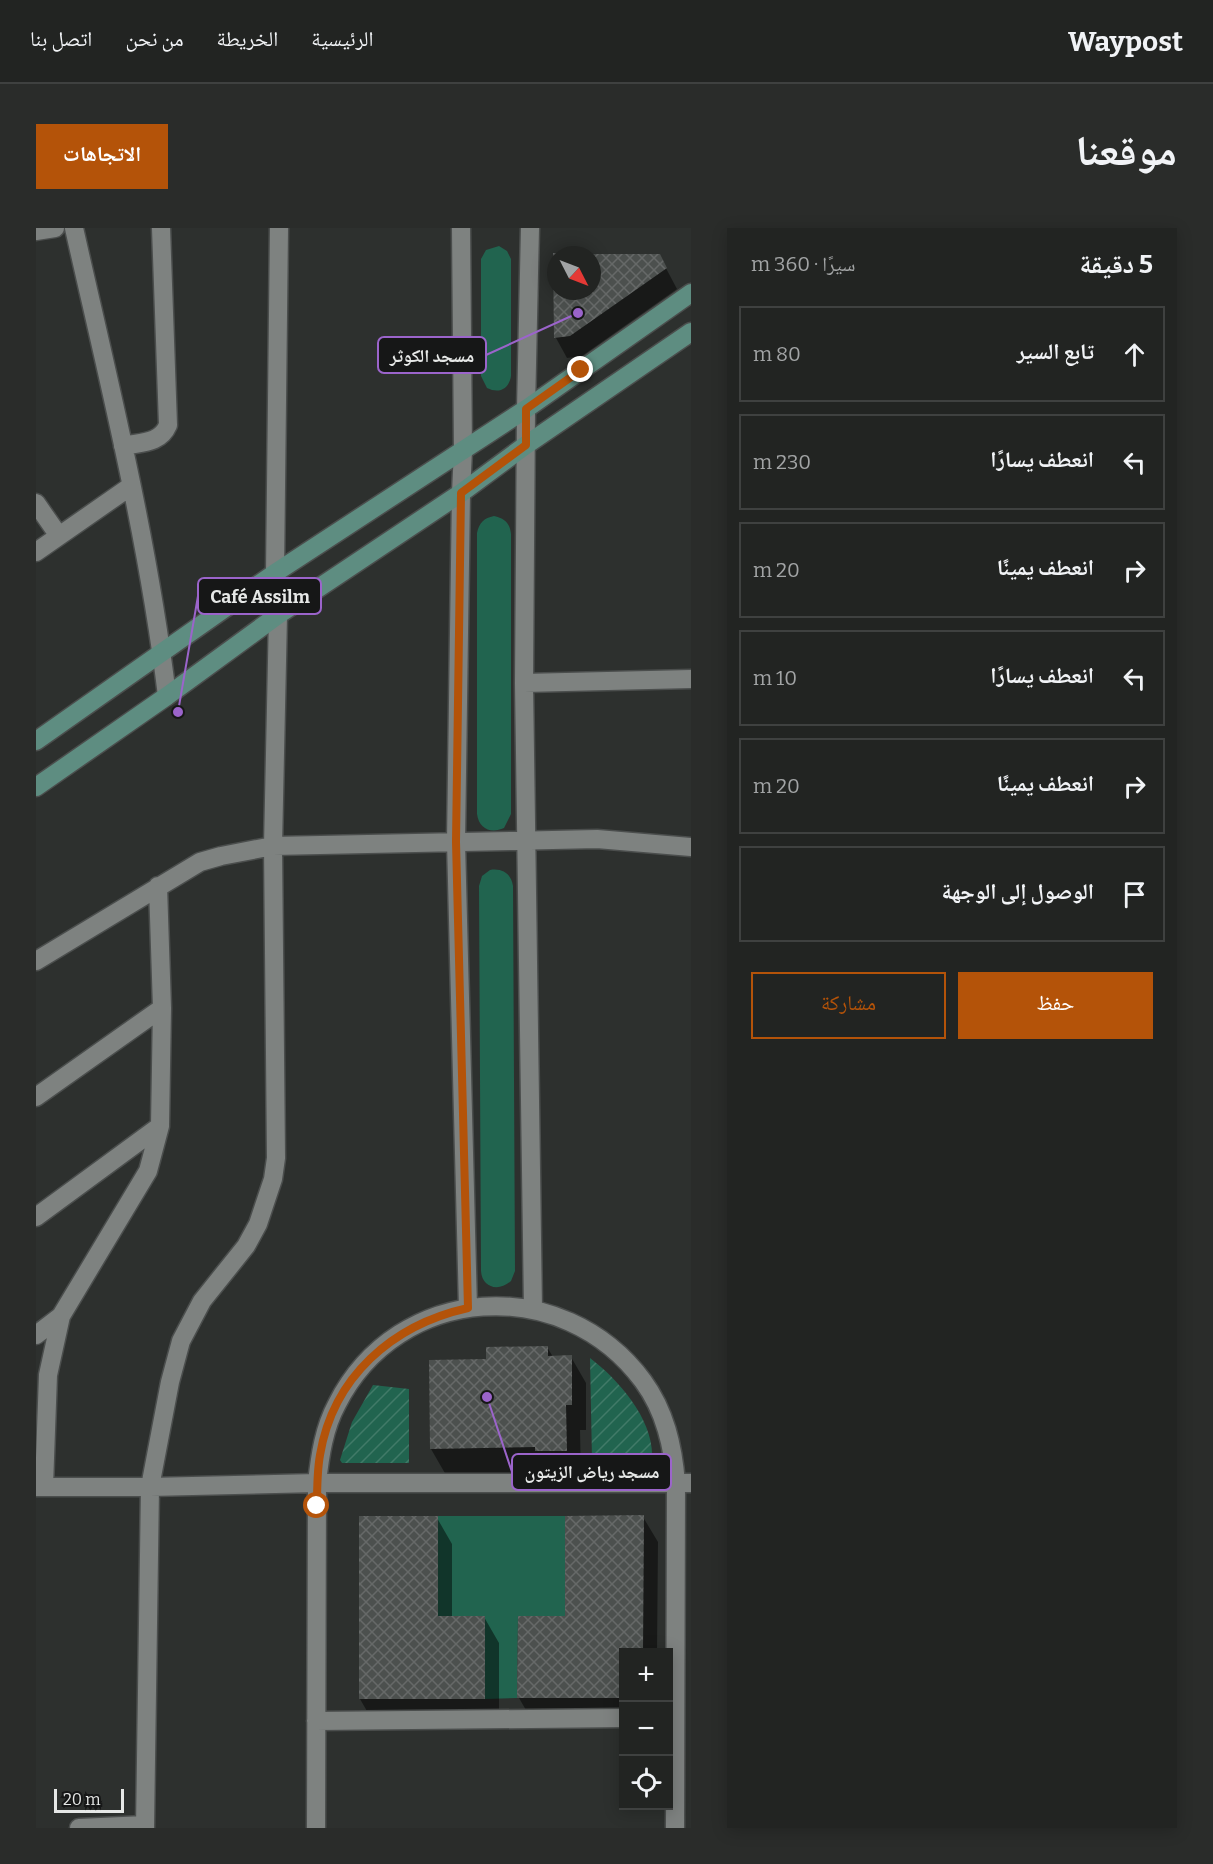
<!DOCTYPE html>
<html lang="ar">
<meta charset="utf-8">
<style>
:root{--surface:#222422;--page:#2a2c2a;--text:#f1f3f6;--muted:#a2a4a5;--line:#3f4140;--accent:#b45309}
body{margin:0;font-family:Bitter,"Noto Naskh Arabic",serif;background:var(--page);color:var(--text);direction:rtl}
.controls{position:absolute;right:18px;bottom:18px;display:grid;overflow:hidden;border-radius:0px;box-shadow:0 3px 15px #0003}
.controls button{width:54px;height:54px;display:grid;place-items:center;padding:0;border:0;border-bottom:2px solid var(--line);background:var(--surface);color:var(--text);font:30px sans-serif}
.compass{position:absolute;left:511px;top:18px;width:54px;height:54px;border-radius:50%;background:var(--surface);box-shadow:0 3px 15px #0003;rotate:132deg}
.scale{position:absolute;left:18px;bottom:15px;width:70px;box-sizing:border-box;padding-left:6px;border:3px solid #e6e8e7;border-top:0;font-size:16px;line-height:21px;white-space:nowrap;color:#e6e8e7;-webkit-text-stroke:4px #161717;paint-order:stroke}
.stop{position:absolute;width:18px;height:18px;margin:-14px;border:4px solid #b45309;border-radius:50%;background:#fff}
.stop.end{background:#b45309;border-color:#fff;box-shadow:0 2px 6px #0008}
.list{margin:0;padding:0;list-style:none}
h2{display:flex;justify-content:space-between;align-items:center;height:78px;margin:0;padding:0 24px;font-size:26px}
h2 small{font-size:20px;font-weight:400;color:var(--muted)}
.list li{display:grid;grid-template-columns:39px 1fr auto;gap:18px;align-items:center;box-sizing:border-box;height:96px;margin:0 12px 12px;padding:0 12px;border:2px solid var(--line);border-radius:0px}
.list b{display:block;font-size:22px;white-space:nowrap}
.list em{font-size:20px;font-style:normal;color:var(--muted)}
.actions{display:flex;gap:12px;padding:18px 24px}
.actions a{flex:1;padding:14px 0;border:2px solid var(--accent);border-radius:0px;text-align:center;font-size:21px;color:var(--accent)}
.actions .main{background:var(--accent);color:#fff}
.icon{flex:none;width:33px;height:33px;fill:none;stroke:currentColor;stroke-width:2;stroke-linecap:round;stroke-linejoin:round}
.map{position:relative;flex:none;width:655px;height:1600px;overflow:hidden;direction:ltr;border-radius:0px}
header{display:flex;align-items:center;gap:36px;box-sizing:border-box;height:84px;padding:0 30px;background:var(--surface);border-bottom:2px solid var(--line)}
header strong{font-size:28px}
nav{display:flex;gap:33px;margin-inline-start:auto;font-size:21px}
.intro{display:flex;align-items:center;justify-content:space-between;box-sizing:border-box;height:144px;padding:0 36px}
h1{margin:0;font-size:42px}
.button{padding:15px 27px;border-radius:0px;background:var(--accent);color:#fff;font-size:21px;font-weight:700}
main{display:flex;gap:36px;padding:0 36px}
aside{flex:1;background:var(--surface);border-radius:0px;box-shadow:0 3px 15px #0003}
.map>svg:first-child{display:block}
</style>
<header>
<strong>Waypost</strong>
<nav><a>الرئيسية</a><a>الخريطة</a><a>من نحن</a><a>اتصل بنا</a></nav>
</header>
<div class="intro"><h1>موقعنا</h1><a class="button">الاتجاهات</a></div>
<main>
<aside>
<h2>5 دقيقة<small>سيرًا · 360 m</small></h2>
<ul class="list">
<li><svg class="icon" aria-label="ahead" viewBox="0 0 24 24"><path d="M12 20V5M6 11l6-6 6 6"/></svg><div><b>تابع السير</b></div><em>80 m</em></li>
<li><svg class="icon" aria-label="left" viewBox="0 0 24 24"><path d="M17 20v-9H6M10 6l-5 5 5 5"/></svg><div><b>انعطف يسارًا</b></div><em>230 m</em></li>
<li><svg class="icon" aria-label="right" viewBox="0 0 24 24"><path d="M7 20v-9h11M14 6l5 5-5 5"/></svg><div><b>انعطف يمينًا</b></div><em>20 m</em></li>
<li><svg class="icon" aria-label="left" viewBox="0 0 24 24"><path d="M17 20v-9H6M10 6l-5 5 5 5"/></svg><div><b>انعطف يسارًا</b></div><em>10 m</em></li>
<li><svg class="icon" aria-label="right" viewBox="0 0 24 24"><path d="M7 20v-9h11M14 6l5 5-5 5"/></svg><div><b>انعطف يمينًا</b></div><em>20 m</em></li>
<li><svg class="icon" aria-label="arrive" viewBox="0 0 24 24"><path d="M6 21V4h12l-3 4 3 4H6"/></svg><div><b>الوصول إلى الوجهة</b></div></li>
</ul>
<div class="actions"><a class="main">حفظ</a><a>مشاركة</a></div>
</aside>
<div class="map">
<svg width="655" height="1600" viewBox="0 0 655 1600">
<defs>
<pattern id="garden-furrows" width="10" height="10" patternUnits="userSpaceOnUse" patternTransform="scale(1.5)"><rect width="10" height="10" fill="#21644f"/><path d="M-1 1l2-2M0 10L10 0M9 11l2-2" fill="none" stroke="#417a68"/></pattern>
<pattern id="building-cross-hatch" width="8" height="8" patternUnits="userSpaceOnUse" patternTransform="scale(1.5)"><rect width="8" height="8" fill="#4c504e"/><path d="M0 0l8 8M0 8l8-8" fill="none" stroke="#666968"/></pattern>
</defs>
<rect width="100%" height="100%" fill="#2d302e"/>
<path fill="#21644f" d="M463 18 471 23 475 31V148C473 161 463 166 451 160L445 148V31L450 22Z
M458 288C468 290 474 295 475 306V586L468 600C455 606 443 601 441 586V305C443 295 448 290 458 288Z
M454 642C467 640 475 646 477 658L479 1043 475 1053C463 1064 446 1060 445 1043L443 658 446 648Z
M402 1288H529V1388H482L481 1470 449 1471V1388H402Z"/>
<path fill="url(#garden-furrows)" d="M554 1130C583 1152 619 1193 616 1232H556Z
M337 1157 373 1161V1235H306L304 1232 316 1194Z"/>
<path fill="#0007" d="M518 27H530H520V63H556V27H623L641 61 546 128 531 130 520 110Z
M511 1119 517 1129H535L550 1155V1202H544L545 1248 516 1249 514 1245 410 1247 395 1221 452 1132Z
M607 1289 622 1314 621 1424H588V1496H498L483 1470 530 1389Z
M401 1290 416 1316V1389H448L463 1415V1496L339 1497 324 1471Z"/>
<path fill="url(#building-cross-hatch)" d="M517 25H520V63H556V26H624L631 40 534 108 518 110Z
M512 1118V1128L536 1127V1177H530L531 1223H499V1219L394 1221 393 1132 450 1131V1119Z
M608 1287 607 1424H588V1470H481L482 1388H529V1288Z
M323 1288H402V1388H449V1471H323Z"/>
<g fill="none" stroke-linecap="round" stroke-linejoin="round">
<defs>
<path id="street" d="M38 0C73 155 112 310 131 468
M425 0 427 222 425 265 420 614 432 1080
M494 0 490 181 488 455 497 1081
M0 3 19 0
M87 218C105 214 124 216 132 197L125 0
M0 275 23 308
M0 324 95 258
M488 455 655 451
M0 733 164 634 185 628 237 618 561 611 655 619
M0 869 126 780
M0 989 124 898 126 780 122 658
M0 1107 25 1088
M8 1258 12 1147 25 1088 112 943 124 898
M0 1259H114L281 1255H655
M280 1493 588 1490
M43 1600 109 1597
M109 1600 114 1259 134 1154 145 1113 166 1073 210 1018 222 996 237 951 240 930 237 618 242 387 239 345 243 0
M280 1600 281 1255C284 1227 288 1200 301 1176 362 1055 527 1045 607 1153 629 1183 637 1218 640 1255L639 1600"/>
<path id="secondary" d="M0 513 239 345 490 181 655 65
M0 559 131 468 242 387 425 265 490 217 655 104"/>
</defs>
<use href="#street" stroke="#4b4e4d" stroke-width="21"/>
<use href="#secondary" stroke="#4b4e4d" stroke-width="21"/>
<use href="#street" stroke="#7e8280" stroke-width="18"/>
<use href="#secondary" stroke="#5e8d81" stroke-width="18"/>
</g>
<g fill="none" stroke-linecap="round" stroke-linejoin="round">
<path stroke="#b45309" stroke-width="8" d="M281 1278C281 1261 281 1244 284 1227 297 1149 356 1097 432 1080L420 614 425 265 490 217V181L545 142"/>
</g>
<path fill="none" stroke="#9b64cb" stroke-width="2" d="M542 85L450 127M142 484L162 368M451 1169L476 1244"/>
<g fill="#9b64cb" stroke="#161717" stroke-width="2">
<circle cx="542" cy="85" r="6"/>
<circle cx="142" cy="484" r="6"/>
<circle cx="451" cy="1169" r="6"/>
</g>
<g fill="#161717" stroke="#9b64cb" stroke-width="2">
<rect x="342" y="109" width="108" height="36" rx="6"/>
<rect x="162" y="350" width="123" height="36" rx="6"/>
<rect x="476" y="1226" width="159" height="36" rx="6"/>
</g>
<g font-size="18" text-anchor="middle" font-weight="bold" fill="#e6e8e7">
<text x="396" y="134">مسجد الكوثر</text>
<text x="224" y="375">Café Assilm</text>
<text x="556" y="1250">مسجد رياض الزيتون</text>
</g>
</svg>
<div class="controls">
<button>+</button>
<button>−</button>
<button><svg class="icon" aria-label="locate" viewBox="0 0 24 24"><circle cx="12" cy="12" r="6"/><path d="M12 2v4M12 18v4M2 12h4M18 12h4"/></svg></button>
</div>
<svg class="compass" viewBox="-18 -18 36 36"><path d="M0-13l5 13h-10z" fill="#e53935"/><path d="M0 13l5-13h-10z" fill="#a2a4a5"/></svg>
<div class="scale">20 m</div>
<div class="stop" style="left:281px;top:1278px"></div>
<div class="stop end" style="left:545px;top:142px"></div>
</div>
</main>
